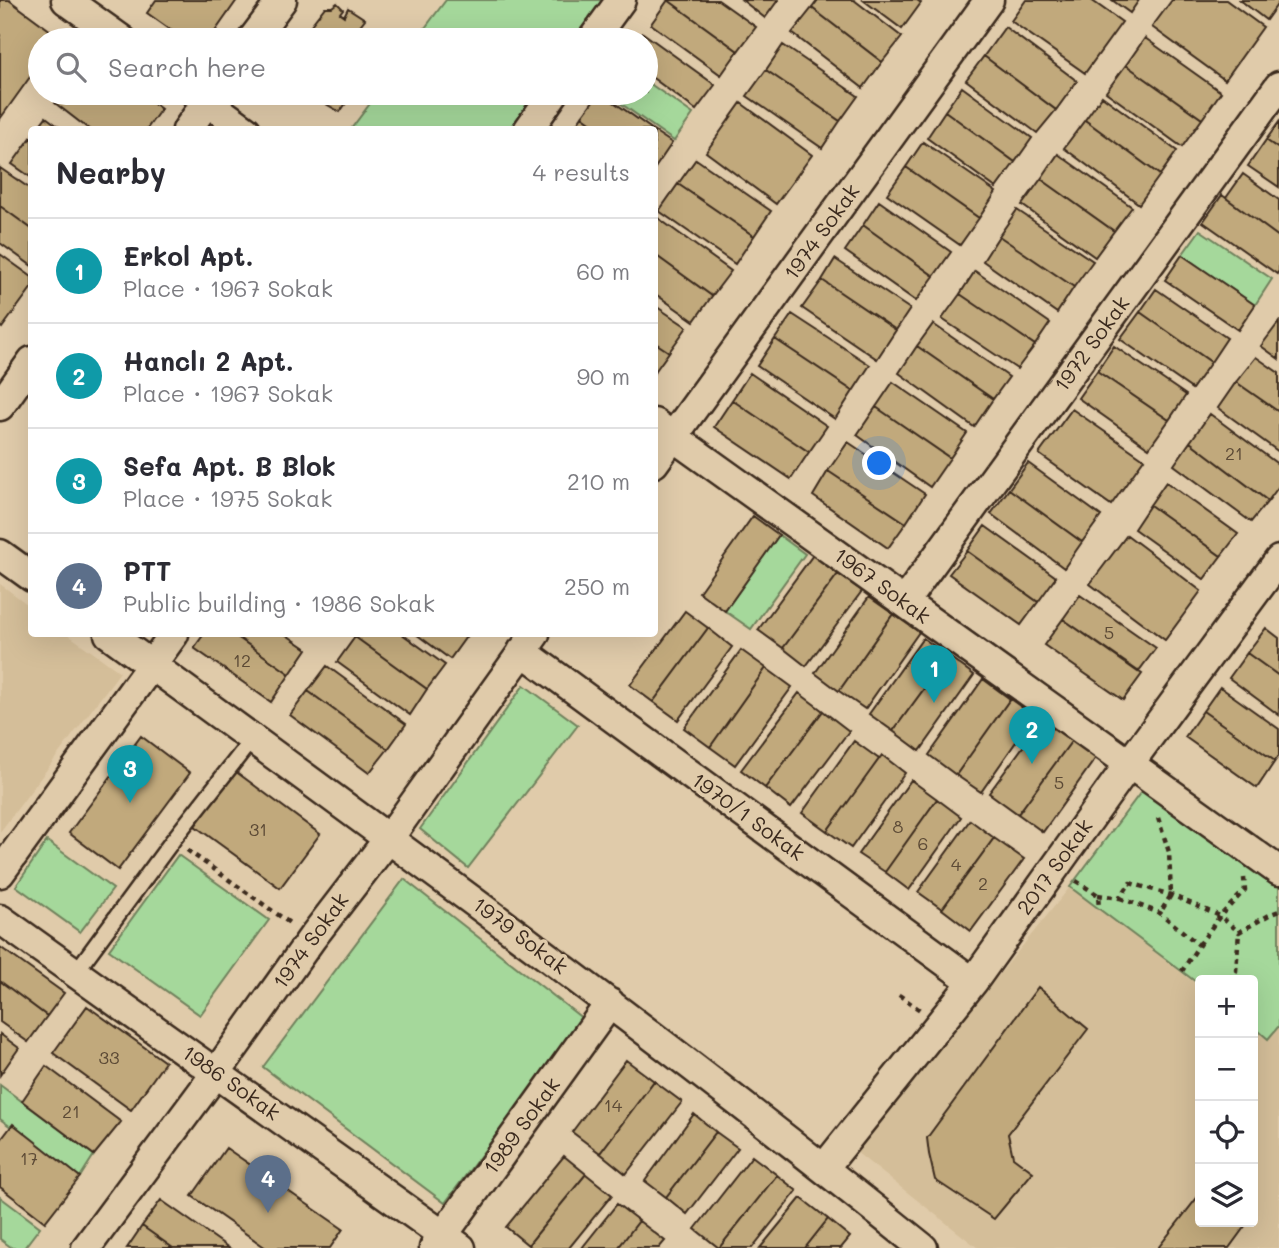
<!DOCTYPE html>
<meta charset="utf-8">
<style>
:root{--surface:#fff;--page:#f7f7f7;--text:#2b2b33;--muted:#7c7c81;--line:#e1e1e2;--accent:#1f6fb2}
body{margin:0;font-family:Mali,sans-serif;background:var(--page);color:var(--text)}
.controls{position:absolute;right:21px;bottom:21px;display:grid;overflow:hidden;border-radius:7px;box-shadow:0 7px 28px #0002}
.controls button{width:63px;height:63px;display:grid;place-items:center;padding:0;border:0;border-bottom:2px solid var(--line);background:var(--surface);color:var(--text);font:35px sans-serif}
.you{position:absolute;left:880px;top:464px;width:24px;height:24px;margin:-18px;border:5px solid #fff;border-radius:50%;background:#1a73e8;box-shadow:0 0 0 10px #1a73e833}
.badge{display:grid;place-items:center;width:46px;height:46px;border-radius:50%;background:var(--accent);color:#fff;font-size:23px;font-weight:700}
.pin{position:absolute;translate:-50% -58px;filter:drop-shadow(0 2px 4px #0008)}
.pin::after{content:'';position:absolute;top:37px;width:24px;height:21px;background:inherit;clip-path:polygon(0 0,100% 0,50% 100%)}
.list{margin:0;padding:0;list-style:none}
h2{display:flex;justify-content:space-between;align-items:center;height:91px;margin:0;padding:0 28px;font-size:30px}
h2 small{font-size:23px;font-weight:400;color:var(--muted)}
.list li{display:grid;grid-template-columns:46px 1fr auto;gap:21px;align-items:center;box-sizing:border-box;height:105px;padding:0 28px;border-top:2px solid var(--line)}
.list b{display:block;font-size:26px;white-space:nowrap}
.list p{margin:0;font-size:23px;white-space:nowrap;color:var(--muted)}
.list em{font-size:23px;font-style:normal;color:var(--muted)}
.icon{flex:none;width:38px;height:38px;fill:none;stroke:currentColor;stroke-width:2;stroke-linecap:round;stroke-linejoin:round}
.map{position:relative;flex:none;width:1279px;height:1248px;overflow:hidden}
.search{position:absolute;background:var(--surface);box-shadow:0 7px 28px #0002;left:28px;top:28px;width:630px;height:77px;display:flex;align-items:center;gap:18px;box-sizing:border-box;padding:0 24px;border-radius:38px;color:var(--muted);font-size:26px}
.panel{position:absolute;background:var(--surface);box-shadow:0 7px 28px #0002;left:28px;top:126px;width:630px;height:511px;border-radius:7px}
.map>svg:first-child{display:block}
</style>
<div class="map">
<svg width="1279" height="1248" viewBox="0 0 1279 1248">
<rect width="100%" height="100%" fill="#e0cbaa"/>
<filter id="ink" filterUnits="userSpaceOnUse"><feTurbulence type="fractalNoise" baseFrequency=".0143" numOctaves="2"/><feDisplacementMap in="SourceGraphic" scale="14" xChannelSelector="R" yChannelSelector="G"/><feConvolveMatrix kernelMatrix="1 2 1 2 8 2 1 2 1" color-interpolation-filters="sRGB"/></filter>
<g filter="url(#ink)">
<path fill="#d4be99" d="M0 584 31 607 32 634H67L120 672 0 832Z
M1070 887 1200 987V1222H1253V1027L1268 1039 1279 1026V1248H978L856 1152Z"/>
<path fill="#a5d89b" stroke="#70815c" stroke-width="2" d="M446 0H604L575 40H416Z
M646 81 693 114 674 141 606 93H646Z
M378 93H536L510 129H351Z
M1200 230 1272 279 1255 305 1182 255Z
M779 535 805 554 751 629 725 611Z
M524 685 578 725 468 868 420 829Z
M1147 784 1279 882V1026L1268 1039 1253 1026V980H1200V985L1070 887Z
M47 841 113 889 80 932 16 886Z
M178 855 269 920 200 1015 109 950Z
M404 879 583 1019 445 1203 263 1067Z
M0 1085 94 1155 80 1177 0 1119Z
M0 1197 40 1227 24 1248H12L0 1239Z"/>
<path fill="#c1a97c" stroke="#3b2a1e" stroke-width="2" d="M0 0H9L59 37 57 40H40V63L0 119Z
M156 0H237L209 40H185L147 13Z
M668 0 738 51 721 75 651 24Z
M668 0H718L756 27 738 51Z
M742 0H778L765 18Z
M818 0H854L902 37 882 62 812 8Z
M863 0H917L921 3 902 29Z
M1026 0H1091L1122 22 1085 73 1011 21Z
M1112 0H1139L1130 13Z
M1172 0H1226L1263 27 1225 80 1152 27Z
M1240 0H1279V2L1266 20Z
M337 3 343 9 340 13 344 16 348 8 365 19 358 28 376 39V40H319L313 36 317 32 311 25 325 7H332Z
M812 8 882 62 863 88 792 33Z
M1005 27 1077 81 1056 110 984 56Z
M643 33 715 85 696 110 646 73V40H638Z
M1145 38 1221 92 1202 119 1126 65Z
M783 45 858 96 840 121 766 70Z
M984 56 1056 110 1037 133 966 80Z
M1126 65 1202 119 1182 147 1106 92Z
M766 70 840 121 822 148 747 96Z
M962 87 1032 138 1015 162 945 111Z
M62 93H140L161 109 146 130H90L55 103Z
M316 93H359L354 99 351 96 340 112 314 97Z
M599 93H601L653 130H601L582 116Z
M1102 96 1177 151 1160 175 1085 120Z
M741 103 812 155 776 204 706 152Z
M945 111 1015 162 996 188 927 138Z
M582 116 601 130H573Z
M46 117 63 130H36Z
M1085 120 1160 175 1139 204 1064 148Z
M1279 122V149L1266 140Z
M654 131 672 143 655 168H654Z
M32 136V178L12 164Z
M1266 140 1279 149V187L1248 166Z
M923 142 996 192 979 218 906 167Z
M1058 154 1132 207 1114 231 1041 179Z
M696 159 771 211 754 236 678 184Z
M906 167 979 218 960 245 887 194Z
M0 168 32 190V229L0 206Z
M1243 174 1279 200V237L1226 198Z
M1041 179 1114 231 1095 257 1022 205Z
M678 184 754 236 735 264 659 211Z
M1222 195 1279 237V271L1277 274 1203 222Z
M879 201 951 252 934 276 863 225Z
M0 206 32 229V266L0 243Z
M1017 210 1093 261 1074 287 999 236Z
M658 218 731 271 712 296 654 254V223Z
M863 225 934 276 916 301 845 251Z
M999 236 1074 287 1057 313 983 261Z
M0 254 32 277V287L2 328 0 326Z
M654 254 712 296 694 321 654 293Z
M1182 255 1255 305 1238 330 1165 280Z
M835 259 910 309 896 330 822 280Z
M975 271 1050 323 1035 345 960 294Z
M822 280 896 330 877 359 802 308Z
M1156 289 1227 338 1211 362 1140 312Z
M960 294 1035 345 1017 369 942 319Z
M654 305 687 327 669 352 654 342Z
M1140 312 1211 362 1192 389 1120 339Z
M792 314 870 365 853 391 775 339Z
M1279 322V359L1261 346Z
M933 324 1009 377 993 399 917 346Z
M775 339 853 391 835 419 757 366Z
M654 342 669 352 654 373Z
M917 346 993 399 974 427 899 373Z
M1114 346 1186 395 1169 420 1097 371Z
M1256 357 1279 373V412L1236 382Z
M1097 371 1169 420 1149 448 1078 398Z
M750 373 827 426 809 452 732 400Z
M893 382 967 433 950 458 876 407Z
M1236 382 1279 412V452L1218 408Z
M732 400 809 452 791 479 714 427Z
M876 407 950 458 930 487 857 435Z
M1072 409 1144 459 1111 505 1039 454Z
M1210 414 1279 465V486L1268 501 1190 442Z
M848 442 925 494 906 523 828 471Z
M1190 442 1268 501 1251 522 1174 465Z
M1028 463 1101 516 1082 542 1009 489Z
M828 471 906 523 888 548 813 496Z
M1166 482 1238 534 1221 556 1150 505Z
M1009 489 1082 542 1064 568 991 514Z
M1150 505 1221 556 1204 579 1134 529Z
M753 516 779 535 725 611 699 592Z
M985 526 1056 577 1038 602 967 551Z
M1127 535 1201 591 1165 640 1090 584Z
M967 551 1038 602 1021 625 949 574Z
M813 555 838 574 783 648 758 630Z
M838 574 862 591 806 666 783 648Z
M1080 595 1156 648 1138 672 1063 619Z
M869 597 893 614 839 691 815 673Z
M685 611 708 628 653 702 630 685Z
M893 614 919 632 865 709 839 691Z
M1063 619 1142 674 1123 700 1044 645Z
M708 628 732 647 678 720 653 702Z
M1266 628 1279 638V676L1247 653Z
M204 634H233L290 674 271 702 194 648Z
M233 634H285L307 649 290 674Z
M351 634H402L445 665 427 689Z
M416 634H468L450 659Z
M355 637 427 689 410 715 337 662Z
M923 638 948 656 893 731 869 714Z
M741 650 766 668 710 747 684 728Z
M1247 653 1279 676V715L1229 678Z
M948 656 974 675 920 751 893 731Z
M327 666 406 724 388 749 308 691Z
M766 668 792 687 735 765 710 747Z
M983 679 1010 699 956 775 929 755Z
M1220 687 1279 729V756L1275 761 1203 711Z
M308 691 388 749 369 773 290 715Z
M799 693 823 711 765 788 741 770Z
M1010 699 1034 716 981 792 956 775Z
M823 711 849 731 791 808 765 788Z
M1203 711 1275 761 1257 788 1185 737Z
M1047 714 1076 735 1018 814 989 793Z
M1076 735 1100 752 1043 832 1018 814Z
M141 736 190 773 118 870 69 833Z
M854 741 879 759 827 831 802 813Z
M882 755 905 773 851 848 827 831Z
M235 771 320 834 280 888 195 826Z
M911 780 937 799 885 872 858 854Z
M937 799 961 817 909 890 885 872Z
M970 820 994 838 942 909 918 892Z
M994 838 1024 859 971 931 942 909Z
M0 947 64 993 47 1016 0 981Z
M0 981 47 1016 28 1042 0 1022Z
M1038 987 1088 1029 1008 1134 1013 1157 1033 1172 994 1219 935 1180 929 1154 927 1138Z
M87 1006 165 1062 131 1110 53 1053Z
M0 1034 19 1048 0 1075Z
M626 1060 654 1081 600 1153 572 1132Z
M46 1066 121 1122 94 1155 22 1101Z
M654 1081 682 1102 626 1174 600 1153Z
M694 1114 716 1132 666 1197 645 1181Z
M13 1124 80 1177 45 1222 0 1187V1141Z
M716 1132 738 1148 687 1214 666 1197Z
M226 1148 343 1229 330 1248H266L192 1196Z
M564 1156 586 1174 528 1245 506 1227Z
M752 1156 777 1175 719 1248 695 1229Z
M586 1174 612 1195 569 1248H532L528 1245Z
M777 1175 797 1191 752 1248H719Z
M1200 1194V1222H1248L1229 1248H1158Z
M801 1198 828 1219 805 1248H760Z
M161 1200 229 1248H173L142 1226Z
M617 1204 639 1221 618 1248H582Z
M828 1219 850 1237 841 1248H805Z
M639 1221 665 1241 659 1248H618Z
M142 1226 173 1248H127Z"/>
<g fill="none" stroke-linecap="round" stroke-linejoin="round">
<defs>
<path id="service" d="M75 973 173 840 253 738"/>
<path id="minor" d="M66 0 122 40
M252 40 282 0
M592 40 621 0
M195 93 246 130
M187 130 213 93
M528 130 554 93
M0 406 32 361
M654 423 1279 871
M654 463 989 0
M0 554 32 577
M904 602 1279 86
M109 634C383 834 658 1034 923 1248
M522 651 973 982
M0 873 174 634
M0 919 461 1248
M824 1168 973 982 1129 764 1279 560
M86 1248 216 1073 312 938 389 838 535 634
M434 1248 610 1003"/>
</defs>
<use href="#service" stroke="#3b2a1e" stroke-width="19"/>
<use href="#minor" stroke="#3b2a1e" stroke-width="33"/>
<path stroke="#3b2a1e" stroke-width="4.5" stroke-dasharray="5 5" stroke-linecap="butt" d="M1158 818 1169 852 1171 895 1160 913
M187 850 291 924
M1076 881 1098 895 1099 909
M1098 895 1120 898 1130 883 1171 895 1220 916 1245 890 1244 878
M1120 898 1160 913 1199 945 1182 971
M1199 945 1220 916 1239 932 1271 914 1279 911
M1230 980 1236 971 1239 932
M899 995 920 1010"/>
<use href="#service" stroke="#e0cbaa" stroke-width="14"/>
<use href="#minor" stroke="#e0cbaa" stroke-width="28"/>
</g>
</g>
<g text-anchor="middle" stroke-width="7" stroke-linejoin="round" paint-order="stroke">
<g font-size="18" fill="#5c4a36">
<text x="1234" y="460">21</text>
<text x="1109" y="639">5</text>
<text x="242" y="667">12</text>
<text x="1059" y="789">5</text>
<text x="898" y="833">8</text>
<text x="258" y="836">31</text>
<text x="923" y="850">6</text>
<text x="956" y="871">4</text>
<text x="983" y="890">2</text>
<text x="109" y="1064">33</text>
<text x="613" y="1112">14</text>
<text x="71" y="1118">21</text>
<text x="29" y="1165">17</text>
</g>
<g font-size="21" fill="#3b2a1e" stroke="#e0cbaa">
<text transform="translate(822 232) rotate(-54)" y="7">1974 Sokak</text>
<text transform="translate(1092 344) rotate(-54)" y="7">1972 Sokak</text>
<text transform="translate(882 586) rotate(36)" y="7">1967 Sokak</text>
<text transform="translate(748 817) rotate(36)" y="7">1970/1 Sokak</text>
<text transform="translate(1055 867) rotate(-54)" y="7">2017 Sokak</text>
<text transform="translate(520 936) rotate(37)" y="7">1979 Sokak</text>
<text transform="translate(311 941) rotate(-54)" y="7">1974 Sokak</text>
<text transform="translate(231 1083) rotate(35)" y="7">1986 Sokak</text>
<text transform="translate(522 1126) rotate(-54)" y="7">1989 Sokak</text>
</g>
</g>
</svg>
<div class="controls">
<button>+</button>
<button>−</button>
<button><svg class="icon" aria-label="locate" viewBox="0 0 24 24"><circle cx="12" cy="12" r="6"/><path d="M12 2v4M12 18v4M2 12h4M18 12h4"/></svg></button>
<button><svg class="icon" aria-label="layers" viewBox="0 0 24 24"><path d="M12 4l9 5-9 5-9-5zM3 14l9 5 9-5"/></svg></button>
</div>
<div class="you"></div>
<div class="pin badge" style="left:934px;top:703px;background:#0f9aa8">1</div>
<div class="pin badge" style="left:1032px;top:764px;background:#0f9aa8">2</div>
<div class="pin badge" style="left:130px;top:803px;background:#0f9aa8">3</div>
<div class="pin badge" style="left:268px;top:1213px;background:#5c6f8a">4</div>
<div class="search"><svg class="icon" aria-label="search" viewBox="0 0 24 24"><circle cx="10" cy="10" r="6"/><path d="M15 15l6 6"/></svg>Search here</div>
<section class="panel">
<h2>Nearby<small>4 results</small></h2>
<ul class="list">
<li><span class="badge" style="background:#0f9aa8">1</span><div><b>Erkol Apt.</b><p>Place · 1967 Sokak</p></div><em>60 m</em></li>
<li><span class="badge" style="background:#0f9aa8">2</span><div><b>Hanclı 2 Apt.</b><p>Place · 1967 Sokak</p></div><em>90 m</em></li>
<li><span class="badge" style="background:#0f9aa8">3</span><div><b>Sefa Apt. B Blok</b><p>Place · 1975 Sokak</p></div><em>210 m</em></li>
<li><span class="badge" style="background:#5c6f8a">4</span><div><b>PTT</b><p>Public building · 1986 Sokak</p></div><em>250 m</em></li>
</ul>
</section>
</div>
